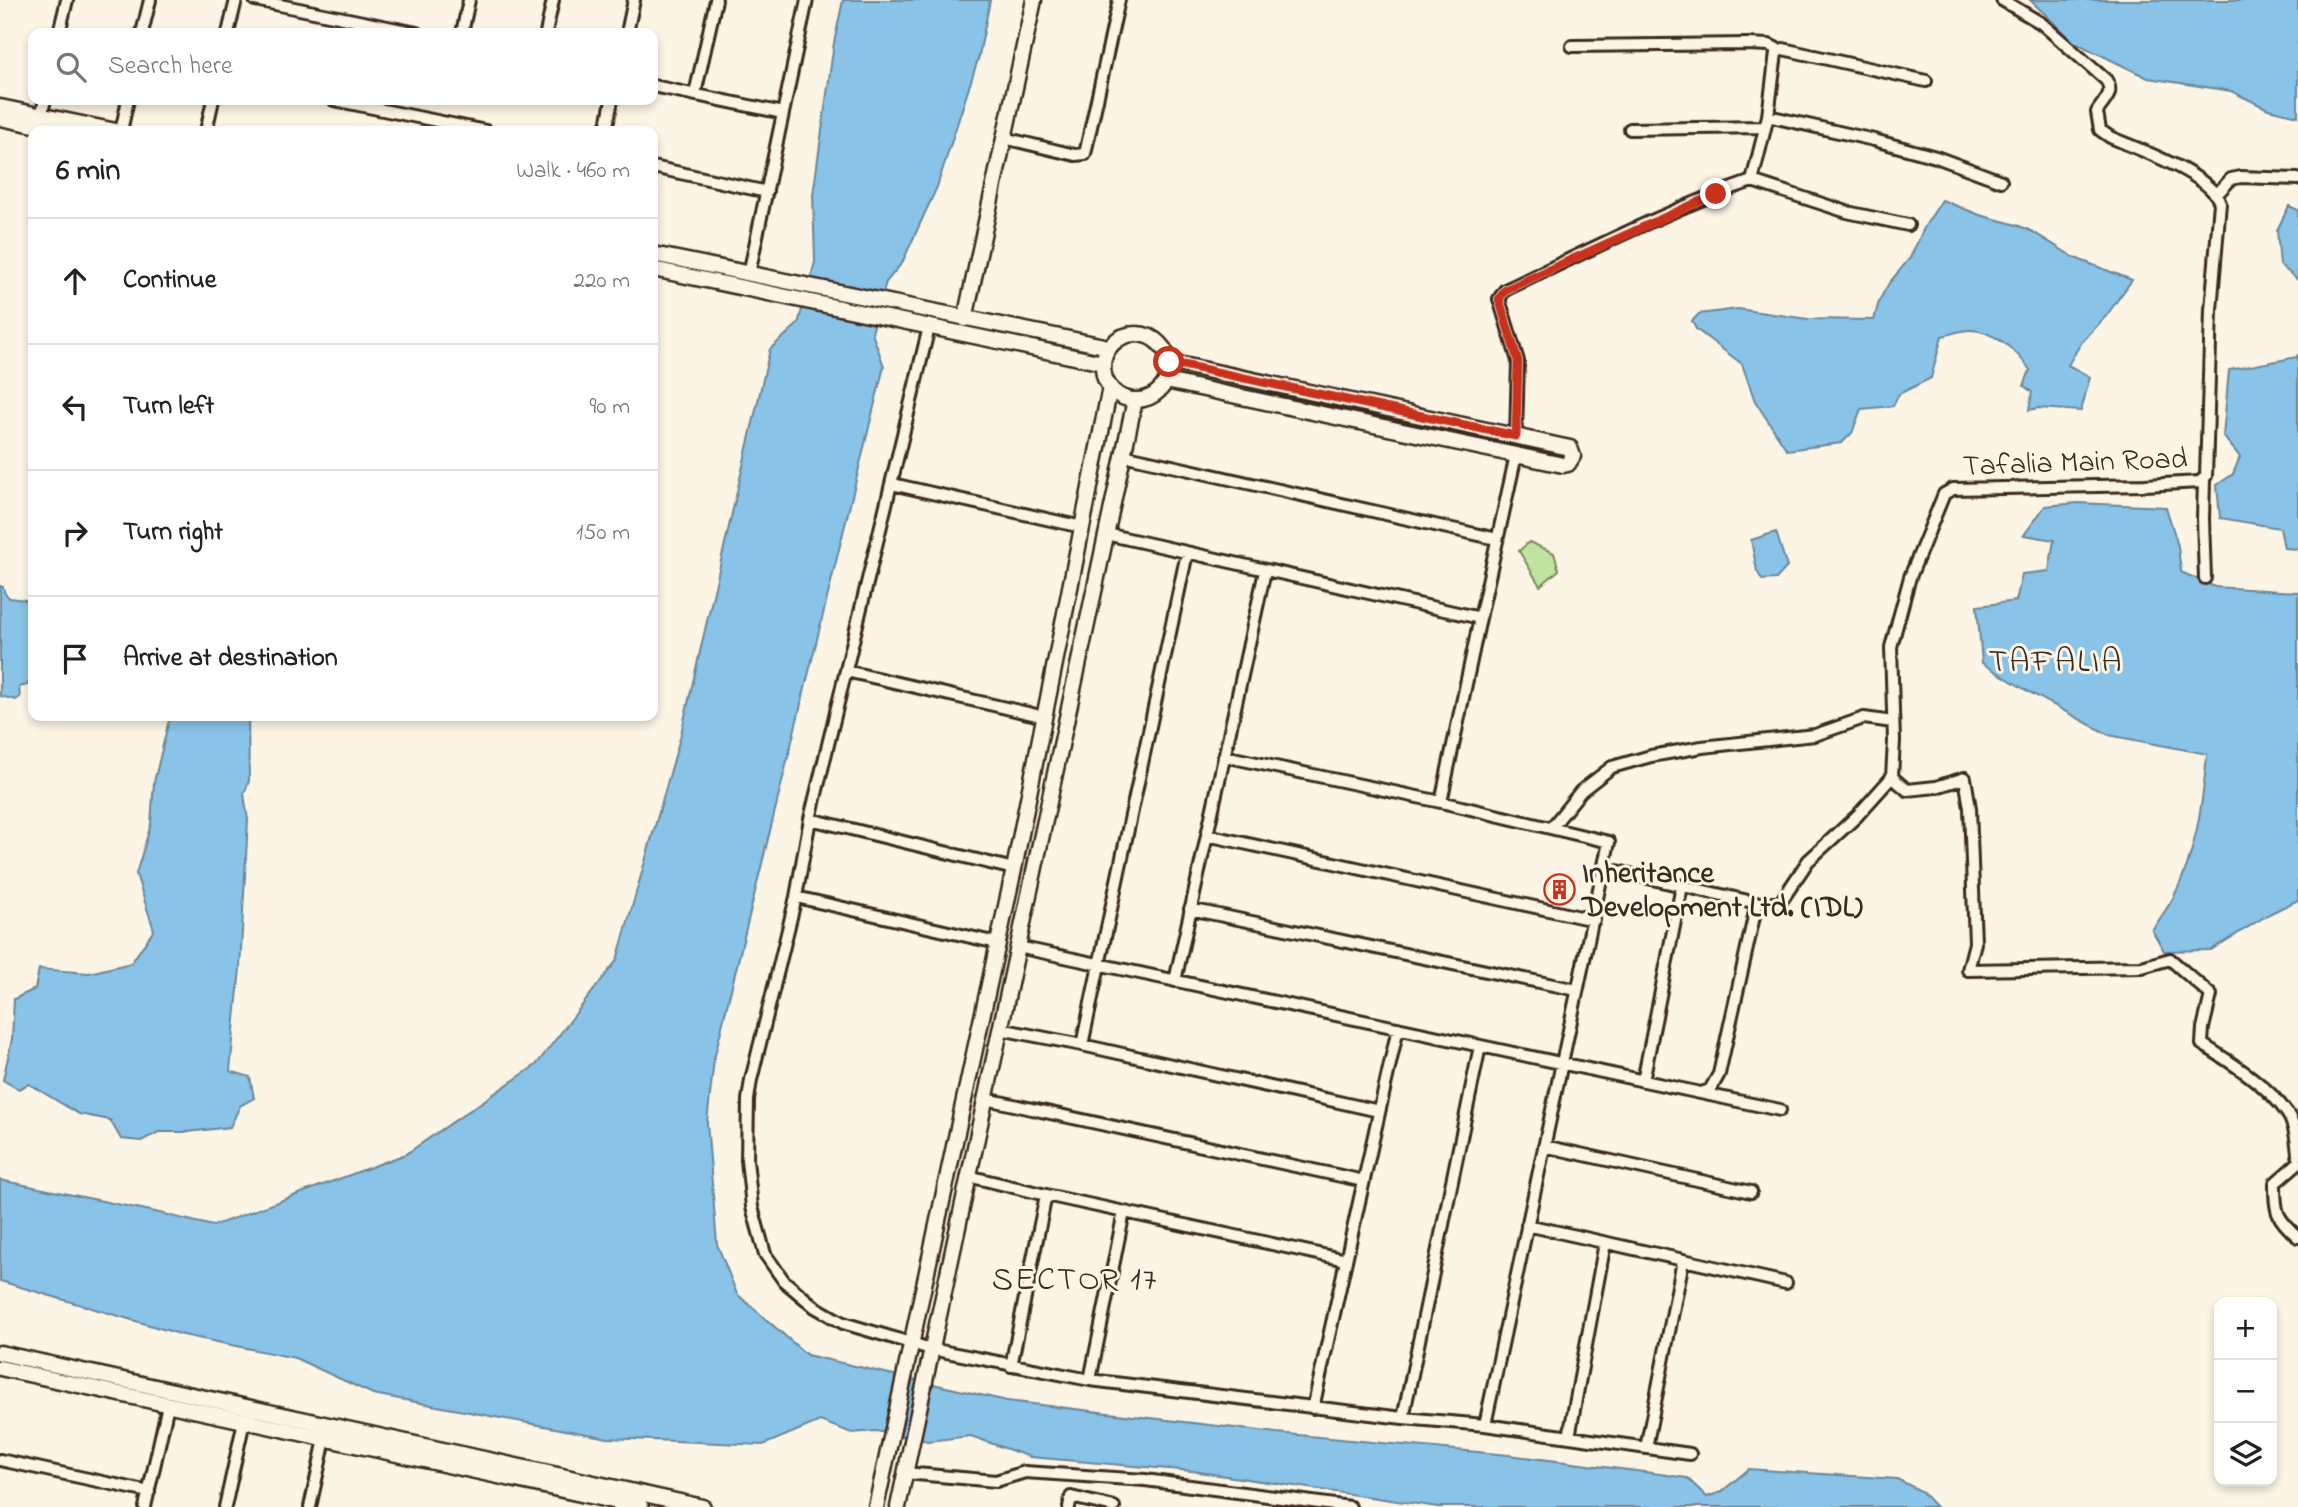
<!DOCTYPE html>
<meta charset="utf-8">
<style>
:root{--surface:#fff;--page:#f2f2f2;--text:#222;--muted:#767676;--line:#e0e0e0}
body{margin:0;font-family:"Indie Flower",sans-serif;background:var(--page);color:var(--text)}
.controls{position:absolute;right:21px;bottom:21px;display:grid;overflow:hidden;border-radius:14px;box-shadow:0 4px 10px #0003}
.controls button{width:63px;height:63px;display:grid;place-items:center;padding:0;border:0;border-bottom:2px solid var(--line);background:var(--surface);color:var(--text);font:35px sans-serif}
.stop{position:absolute;width:21px;height:21px;margin:-16px;border:5px solid #c8321e;border-radius:50%;background:#fff}
.stop.end{background:#c8321e;border-color:#fff;box-shadow:0 2px 7px #0008}
.list{margin:0;padding:0;list-style:none}
h2{display:flex;justify-content:space-between;align-items:center;height:91px;margin:0;padding:0 28px;font-size:30px}
h2 small{font-size:23px;font-weight:400;color:var(--muted)}
.list li{display:grid;grid-template-columns:46px 1fr auto;gap:21px;align-items:center;box-sizing:border-box;height:126px;padding:0 28px;border-top:2px solid var(--line)}
.list b{display:block;font-size:26px;white-space:nowrap}
.list em{font-size:23px;font-style:normal;color:var(--muted)}
.icon{flex:none;width:38px;height:38px;fill:none;stroke:currentColor;stroke-width:2;stroke-linecap:round;stroke-linejoin:round}
.map{position:relative;flex:none;width:2298px;height:1507px;overflow:hidden}
.search{position:absolute;background:var(--surface);box-shadow:0 4px 10px #0003;left:28px;top:28px;width:630px;height:77px;display:flex;align-items:center;gap:18px;box-sizing:border-box;padding:0 24px;border-radius:14px;color:var(--muted);font-size:26px}
.panel{position:absolute;background:var(--surface);box-shadow:0 4px 10px #0003;left:28px;top:126px;width:630px;height:595px;border-radius:14px}
.map>svg:first-child{display:block}
</style>
<div class="map">
<svg width="2298" height="1507" viewBox="0 0 2298 1507">
<rect width="100%" height="100%" fill="#fcf5e5"/>
<filter id="ink" filterUnits="userSpaceOnUse"><feTurbulence type="fractalNoise" baseFrequency=".0143" numOctaves="2"/><feDisplacementMap in="SourceGraphic" scale="14" xChannelSelector="R" yChannelSelector="G"/><feConvolveMatrix kernelMatrix="1 2 1 2 8 2 1 2 1" color-interpolation-filters="sRGB"/></filter>
<g filter="url(#ink)">
<path fill="#bfe49f" stroke="#7d875e" stroke-width="2" d="M1529 542 1554 553 1559 570 1540 586 1519 551Z"/>
<path fill="#89c3e8" stroke="#6a8697" stroke-width="2" d="M843 0H990L979 56 937 187 902 263 886 282 872 333 884 366 714 1059 707 1123 717 1244 737 1294 807 1355 1007 1401 1277 1433 1509 1455 1660 1474 1687 1478 1707 1497 1721 1492 1749 1469 1897 1479 1921 1491 1936 1507H1438L1192 1471 1030 1457 971 1436 928 1441 876 1431 852 1433 820 1421 763 1445 608 1438 373 1394 295 1358 183 1335 0 1281V1180L151 1211 213 1226 406 1154 536 1065 617 960 680 738 770 349 798 324 815 262 813 195 834 43Z
M2030 0H2298V116L2268 109 2231 91 2148 78 2074 42Z
M1942 200 1980 215 2017 225 2033 232 2075 258 2132 280 2106 316 2081 343 2068 365 2090 377 2081 411 2038 408 2029 410 2032 392 2024 386 2030 370C2018 352 1994 330 1970 330 1961 330 1951 334 1942 336L1931 378 1899 394 1893 406 1861 409 1852 433 1842 443 1787 450 1755 401 1742 364 1696 329 1692 321 1699 314 1738 309 1808 319 1874 320 1879 301 1889 283 1910 258 1925 226Z
M2289 206 2298 210V280L2280 265 2277 230Z
M2298 354V549L2284 548 2280 528 2220 518 2217 485 2233 474 2240 457 2223 436 2229 370 2297 357Z
M2078 503 2166 507 2178 546 2181 572 2215 587 2298 592V900L2271 913 2211 950 2164 951 2152 930C2159 920 2167 909 2173 898 2196 855 2203 802 2207 754L2109 735 2029 692 1982 663 1977 606 2016 601 2022 574 2049 571 2054 540 2024 535 2045 506Z
M1776 532 1787 567 1776 579 1762 580 1757 571 1751 540Z
M0 586 3 587 5 594 10 598 33 601V671L28 685 19 687 20 697 16 700 0 696Z
M170 716H248L249 781 244 794 248 820 240 968 230 1071 250 1077 254 1098 240 1106 230 1127 188 1132H159L141 1141 121 1139 110 1120 79 1114 29 1084 18 1089 3 1080 12 1039 14 999 35 989 39 969 89 973 131 963 154 930 136 874 151 824 154 782Z"/>
<g fill="none" stroke-linecap="round" stroke-linejoin="round">
<defs>
<path id="street" d="M255 0 417 33
M59 33 67 0
M142 33 150 0
M228 33 236 0
M462 33 469 0
M546 33 553 0
M627 33 634 0
M1572 46 1748 44 1769 45 1779 50
M653 86 783 113
M695 94 716 0
M334 100 486 131
M41 116 45 100
M1768 116 1776 53 1783 49 1926 81
M1630 129 1765 127
M121 131 128 100
M206 131 213 100
M606 131 612 100
M1004 138 1075 155 1085 154 1119 0
M653 167 767 192
M1752 181 1847 212 1908 225
M2217 194 2231 179 2241 177 2298 179
M749 274 807 0
M929 327 810 819 796 897 751 1080 748 1100 747 1160 752 1207 765 1254 784 1281 815 1307 843 1323 931 1349 1090 1380 1403 1418 1480 1046
M1516 436 1518 361 1499 299 1505 290C1586 252 1667 210 1752 181L1768 116 1874 140 1936 157 2001 181
M1123 455 1497 539
M2204 480 2203 519 2205 578
M892 484 1082 527
M1106 534 1480 618 1441 802
M1480 618 1516 455
M846 671 1045 717
M1224 756 1441 802 1609 842 1485 1425
M1892 777 1907 790 1936 787 1965 778 1970 808 1975 943 1968 970 2142 967 2170 959 2211 995 2203 1028 2202 1044C2230 1062 2268 1085 2287 1113 2295 1124 2297 1141 2298 1155
M810 819 1014 869
M1552 827 1581 791 1612 767 1651 756 1702 747 1815 735 1864 718 1893 722
M1207 835 1594 920
M1604 868 1757 903
M796 897 997 943
M1190 909 1577 990
M1018 947 1780 1110
M1175 981 1265 571
M1000 1029 1082 1045 1379 1111
M1082 1045 1187 553
M1643 1081 1682 886
M1701 1093 1710 1090 1719 1074 1757 903H1780L1808 861 1857 816 1892 777 1894 741 1891 647 1910 577 1944 494 1953 489 2145 485 2200 482 2206 476 2211 310 2220 203C2211 174 2137 149 2110 137L2100 130 2097 112C2104 100 2115 94 2106 80L2041 23 2002 0
M986 1099 1364 1181
M1544 1146 1751 1192
M2298 1163 2275 1183C2275 1212 2276 1218 2298 1237
M968 1176 1046 1195 1346 1260
M1527 1225 1786 1283
M1011 1366 1046 1195
M1090 1380 1124 1212
M1313 1408 1398 1028
M1403 1418 1485 1425 1690 1454
M1569 1437 1605 1243
M1646 1448 1683 1261
M0 1460 149 1492
M905 1473 996 1481 1025 1472 1145 1480 1350 1507
M145 1507 168 1405
M225 1507 244 1421
M310 1507 325 1439
M1069 1507 1071 1497 1114 1507"/>
<path id="secondary" d="M0 107 116 131
M0 118 63 131
M653 254 1109 347
M653 269 1103 363
M965 319 1034 0
M1103 367a33 33 0 1 1 66 0a33 33 0 1 1-66 0Z
M1166 381 1563 465 1568 464 1573 456 1570 448 1169 362
M0 1353 703 1507
M0 1368 641 1507
M876 1507 1014 869 1110 387
M898 1507 1135 400"/>
</defs>
<use href="#street" stroke="#3b2a1e" stroke-width="16"/>
<use href="#secondary" stroke="#3b2a1e" stroke-width="19"/>
<use href="#street" stroke="#fcf5e5" stroke-width="10"/>
<use href="#secondary" stroke="#fcf5e5" stroke-width="14"/>
</g>
</g>
<g fill="none" stroke-linecap="round" stroke-linejoin="round" filter="url(#ink)">
<path stroke="#c8321e" stroke-width="9" d="M1169 362 1516 436 1518 361 1499 299 1505 290 1716 194"/>
</g>
<defs>
<symbol id="building-ring" viewBox="-11 -11 22 22"><circle r="9.5" fill="#fcf5e5" stroke="#c8321e" stroke-width="1.5"/><path d="M-4-6H4V6H1V3H-1V6H-4ZM-2.5-4.3h1.7v1.8h-1.7ZM.8-4.3h1.7v1.8H.8ZM-2.5-1h1.7V.8h-1.7ZM.8-1h1.7V.8H.8Z" fill="#c8321e"/></symbol>
</defs>
<g fill-rule="evenodd">
<use href="#building-ring" x="1542" y="872" width="35" height="35"/>
</g>
<g text-anchor="middle" stroke-width="6" stroke-linejoin="round" paint-order="stroke">
<g font-size="30" fill="#3b2a1e" stroke="#fcf5e5">
<text transform="translate(2075 461) rotate(-2)" y="10">Tafalia Main Road</text>
</g>
<g font-size="30" font-weight="bold" fill="#3b2a1e" stroke="#fcf5e5" text-anchor="start">
<text x="1582" y="882">Inheritance<tspan x="1582" dy="34">Development Ltd. (IDL)</tspan></text>
</g>
<g font-size="33" letter-spacing="2" fill="#3b2a1e" stroke="#fcf5e5">
<text x="2056" y="671">TAFALIA</text>
<text x="1075" y="1289">SECTOR 17</text>
</g>
</g>
</svg>
<div class="controls">
<button>+</button>
<button>−</button>
<button><svg class="icon" aria-label="layers" viewBox="0 0 24 24"><path d="M12 4l9 5-9 5-9-5zM3 14l9 5 9-5"/></svg></button>
</div>
<div class="stop" style="left:1169px;top:362px"></div>
<div class="stop end" style="left:1716px;top:194px"></div>
<div class="search"><svg class="icon" aria-label="search" viewBox="0 0 24 24"><circle cx="10" cy="10" r="6"/><path d="M15 15l6 6"/></svg>Search here</div>
<section class="panel">
<h2>6 min<small>Walk · 460 m</small></h2>
<ul class="list">
<li><svg class="icon" aria-label="ahead" viewBox="0 0 24 24"><path d="M12 20V5M6 11l6-6 6 6"/></svg><div><b>Continue</b></div><em>220 m</em></li>
<li><svg class="icon" aria-label="left" viewBox="0 0 24 24"><path d="M17 20v-9H6M10 6l-5 5 5 5"/></svg><div><b>Turn left</b></div><em>90 m</em></li>
<li><svg class="icon" aria-label="right" viewBox="0 0 24 24"><path d="M7 20v-9h11M14 6l5 5-5 5"/></svg><div><b>Turn right</b></div><em>150 m</em></li>
<li><svg class="icon" aria-label="arrive" viewBox="0 0 24 24"><path d="M6 21V4h12l-3 4 3 4H6"/></svg><div><b>Arrive at destination</b></div></li>
</ul>
</section>
</div>
